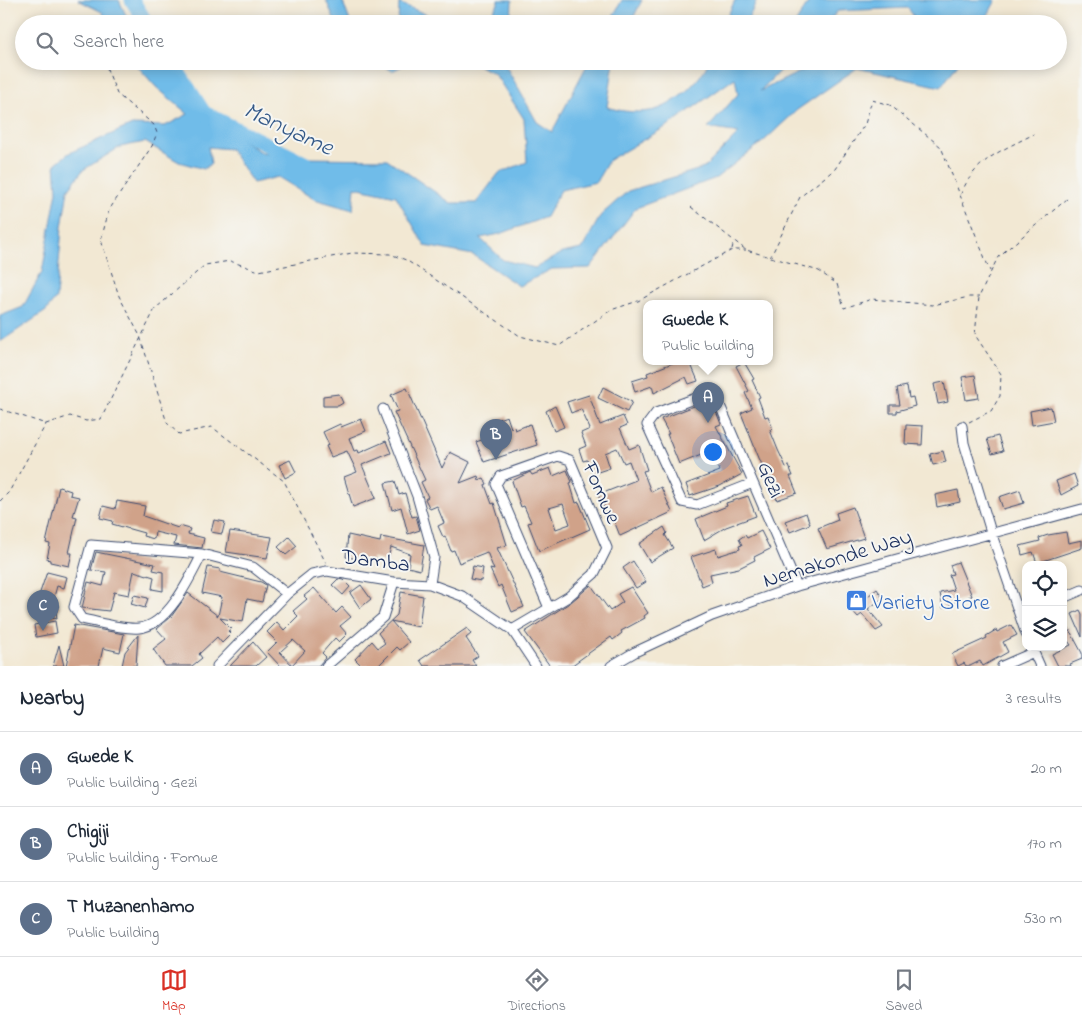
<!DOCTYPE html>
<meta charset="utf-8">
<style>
:root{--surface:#fff;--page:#f2f2f3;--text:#1f2937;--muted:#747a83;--line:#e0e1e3;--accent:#d93025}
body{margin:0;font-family:"Indie Flower",sans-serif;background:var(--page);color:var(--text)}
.controls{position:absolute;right:15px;bottom:15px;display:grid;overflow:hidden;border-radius:10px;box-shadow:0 2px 12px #0003}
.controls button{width:45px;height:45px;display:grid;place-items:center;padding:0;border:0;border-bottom:1px solid var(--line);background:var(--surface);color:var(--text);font:25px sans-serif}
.you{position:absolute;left:712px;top:451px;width:18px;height:18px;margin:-12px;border:4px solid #fff;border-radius:50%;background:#1a73e8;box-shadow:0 0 0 8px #1a73e833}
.badge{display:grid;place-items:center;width:32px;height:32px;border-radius:50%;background:var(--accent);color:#fff;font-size:16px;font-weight:700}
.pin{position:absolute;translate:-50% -41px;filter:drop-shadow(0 1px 2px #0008)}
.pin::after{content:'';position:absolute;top:26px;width:18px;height:15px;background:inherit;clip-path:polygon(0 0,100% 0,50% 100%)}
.popup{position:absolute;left:643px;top:300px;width:130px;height:65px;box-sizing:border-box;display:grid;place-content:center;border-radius:10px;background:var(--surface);filter:drop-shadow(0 1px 4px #0005);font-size:16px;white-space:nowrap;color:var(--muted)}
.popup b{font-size:19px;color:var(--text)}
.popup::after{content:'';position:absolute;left:50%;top:100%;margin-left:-10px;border:10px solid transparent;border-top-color:var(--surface)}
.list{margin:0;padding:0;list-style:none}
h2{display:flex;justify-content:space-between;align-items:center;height:65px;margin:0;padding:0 20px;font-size:21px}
h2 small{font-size:16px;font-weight:400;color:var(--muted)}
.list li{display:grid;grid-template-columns:32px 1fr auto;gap:15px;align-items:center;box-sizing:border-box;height:75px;padding:0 20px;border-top:1px solid var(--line)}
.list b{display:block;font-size:19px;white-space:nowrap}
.list p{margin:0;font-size:16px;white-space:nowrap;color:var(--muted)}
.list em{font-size:16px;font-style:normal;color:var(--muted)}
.icon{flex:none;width:28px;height:28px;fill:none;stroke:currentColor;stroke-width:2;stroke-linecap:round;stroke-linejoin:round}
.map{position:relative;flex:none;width:1082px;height:666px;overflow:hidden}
.search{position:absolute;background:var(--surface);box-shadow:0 2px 12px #0003;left:15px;right:15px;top:15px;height:55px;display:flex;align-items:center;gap:12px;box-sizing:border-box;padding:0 18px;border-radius:28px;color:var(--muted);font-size:19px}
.sheet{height:290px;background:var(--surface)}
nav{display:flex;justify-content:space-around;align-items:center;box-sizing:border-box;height:70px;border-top:1px solid var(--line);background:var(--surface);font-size:14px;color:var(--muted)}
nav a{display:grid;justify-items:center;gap:2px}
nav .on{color:var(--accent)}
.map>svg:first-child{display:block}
</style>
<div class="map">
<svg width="1082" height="666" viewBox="0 0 1082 666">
<rect width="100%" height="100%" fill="#f6f6f2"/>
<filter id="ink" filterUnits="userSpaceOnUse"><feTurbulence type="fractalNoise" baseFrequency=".02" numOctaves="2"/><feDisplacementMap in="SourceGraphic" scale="10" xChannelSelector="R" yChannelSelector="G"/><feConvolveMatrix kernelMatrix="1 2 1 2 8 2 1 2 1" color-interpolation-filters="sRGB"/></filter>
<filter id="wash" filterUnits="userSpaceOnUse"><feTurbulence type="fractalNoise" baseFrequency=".0096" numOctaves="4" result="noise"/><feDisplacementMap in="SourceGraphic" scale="20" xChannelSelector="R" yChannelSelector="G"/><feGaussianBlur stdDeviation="1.12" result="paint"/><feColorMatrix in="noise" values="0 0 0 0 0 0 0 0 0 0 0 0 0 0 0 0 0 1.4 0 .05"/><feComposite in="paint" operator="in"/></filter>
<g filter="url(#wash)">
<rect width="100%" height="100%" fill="#f2e8d3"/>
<path fill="#6fbce9" stroke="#4576a4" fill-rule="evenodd" d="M78 0H119L130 24H108L102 12Z
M326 0H342L351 24H336Z
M498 0H512L511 24H485L498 4Z
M622 0H642L630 24H609Z
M735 0H757L746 24H724Z
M810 0H996L983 24H919L908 8 838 11 826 24H795Z
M399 3 449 24H398Z
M133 61H161L191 86 201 113 261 152 306 158 387 159 451 203H476L499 173 527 162 524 119 495 74 470 61H503L537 122 552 132 589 61H614L607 107C621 112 643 114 658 109 678 102 701 80 709 61H789L760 91 823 61H960L941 87 857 68 797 110 765 140 716 178 636 208 590 268 552 269 519 286 473 255 425 246 396 196 355 187 353 210 314 199 278 177 253 183 230 149 208 147 211 163 204 169 179 162 145 142 120 147 83 170 68 190 62 227 56 298 46 311 0 342V316L23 307 42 272 57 191 55 164 69 153 132 125 165 126 188 114 156 87ZM735 78 738 94 708 128 739 133 704 168 628 191 601 215 582 249 562 253 535 268 503 260 480 238 500 234 546 217 561 190 596 182 609 160 669 125Z
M377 61H412L392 71Z"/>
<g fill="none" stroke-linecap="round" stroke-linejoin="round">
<path stroke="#6fbce9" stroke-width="15" d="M132 0 147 24
M171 61 204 113 308 165"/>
</g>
<g id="blocks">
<path fill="#d0a289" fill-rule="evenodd" d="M675 362H690L698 381 689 384 686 377 654 393 652 386 635 392 632 381 648 376 647 373Z
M744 362 754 379 752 380 760 397 758 398 765 417 768 416 773 429 770 430 778 450 786 467 789 466 793 476H790L797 493 777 500 766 468 764 469 759 458 741 413 752 408 745 393 749 391 736 366Z
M975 375 979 398 966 400 962 377Z
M944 382 948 402 938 404 934 384Z
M907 386 909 398 913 397 915 406 897 411V413H890V405H900L897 388Z
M603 387 632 402 627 412 598 398Z
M407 388 442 468 450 452 470 462 460 483 478 476 479 480 484 478 487 484 485 485 492 504 494 503 507 545 497 548 524 607 512 612 501 585 498 587 490 569 494 570 487 552 459 563 454 550 451 551 445 536 443 537 438 526 444 523 437 506 430 509 425 499 428 497 421 482 425 480 394 412 398 411 391 395Z
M339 394 343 403 338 406H323V396Z
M589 395 600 425 623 416 627 425 620 428 629 449 639 445 647 470 643 471 651 492 661 487 672 512 620 536 613 518 610 519 598 495 636 480 629 461 624 463 617 448 605 453 610 468 592 474 587 460 583 461 579 449 586 446 581 433 590 429 581 409 571 413 567 402Z
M707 401 714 407 721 424 716 426 742 474 720 486 690 496 686 484 720 471 711 451 679 464 667 434H669L661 419Z
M555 406 564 427 554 431 546 411Z
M1051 407 1054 421 1032 425 1030 411Z
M507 416 511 428 514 427 515 430 530 424 537 445 484 462 476 442 487 438 485 434 501 426 498 419Z
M361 419 366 431 349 438 354 451 358 450 359 453 386 441 391 453 362 465 376 498 353 507 344 477 357 472 347 451 331 457 326 446 329 445 323 432 340 424 341 427Z
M906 425 923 426 922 445 905 444Z
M998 436 1003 451 992 454 987 439Z
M943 451 946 462 933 465 930 454Z
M290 460 296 472 285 478 279 465Z
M550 468 553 476 567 470 572 482 570 483 576 503 579 502 590 529 539 551 528 523 531 522 524 506 521 507 512 481 530 472 532 475ZM563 504 570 524 556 529 549 508Z
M1074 474 1078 486 1061 495 1056 481Z
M395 481 399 495 405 493 412 517 416 516 420 530 408 534 401 507 392 510 385 483Z
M59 487 71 491 70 495 79 497 73 516 77 517 69 553H72L69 566 50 562V560L47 559 50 544 46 543Z
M958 490 960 502 937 507 935 495Z
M1020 490 1024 503 1003 509 999 497Z
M748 496 756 516 726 527 704 540 696 519 727 506 726 503Z
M117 501 145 506 143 516 178 528 179 526 190 529 188 534 204 538 202 548 174 545 176 537 155 532 154 539 143 536 144 533 112 524 113 521 100 518 103 506 115 509Z
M853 507 864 538 827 549 818 528 838 520 836 513Z
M806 513 810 524 790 532 785 521Z
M214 520 225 522 222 534 211 532Z
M664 527 667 533 665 535 673 548 650 562 639 544Z
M230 531 272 537 267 558 226 552Z
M761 531 770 549 754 557 755 560 739 568 710 574 712 582 702 586 691 557 716 549 718 556 740 549 739 546 742 545 739 539 745 535 747 538Z
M1066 532 1068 543 1082 540V548L1037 563 1033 552 1022 555 1020 546 1040 541 1039 538 1048 535Z
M348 535 380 542 381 537 424 545 420 570 408 567 410 554 391 547 387 562 372 558V561L346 557Z
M289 537 297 546 286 555 278 547Z
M96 552 155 564 153 570 163 572V591L152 589 154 577 134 571 129 595 114 592 109 611 82 608 88 582 103 586 106 572 91 570Z
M633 561 646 582 636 588 623 568Z
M958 562 972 596 950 603 951 607 943 608 940 593 954 590 949 575 953 574 950 565Z
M473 566 483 568 481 581 470 579Z
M208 567 220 569V572L261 582 266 585 262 602 247 599 243 622 220 618 231 629 228 631 231 634 222 643 217 637 199 654 202 658 192 666H165L153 649 166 639 157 629 171 617 188 593 218 616 222 597 202 593Z
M47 572 67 577 64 588 57 586 52 604 60 606 56 610 57 619 33 613Z
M338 579 343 580 350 587 343 595 332 585Z
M361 585 371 599 360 608 350 593Z
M591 585 610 611 623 602 618 594 631 587 648 613 644 616 645 618 621 631 622 633 613 640 611 637 571 666H550L525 632 571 602Z
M314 588 336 613 342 607 351 617 340 626 347 634 339 642 335 638 322 653 326 657 318 666H280L267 652 277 642 267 632 277 622 284 630 298 616 293 611 307 599 304 596ZM293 640 305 651 292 665 280 652Z
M877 589 883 598 868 609 883 627 876 631 862 614 858 617 851 609Z
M401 592 423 596 419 627 391 621 409 642 400 650 397 647 378 666H362L355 659 372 641 378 648 385 643 378 633 397 615Z
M134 595 148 598 145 608 131 604Z
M1080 610 1082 614V637L1072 614Z
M55 621 57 633 36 637 34 625Z
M74 625 124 634 120 652 103 648 99 666H66Z
M1011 625 1017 635 1003 642 1008 652 983 666 980 661 970 666H966L964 663 958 666 952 654 987 638 986 636 996 630 997 632Z
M1068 627 1082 653V659L1070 664 1071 666H1058L1052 654 1071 645 1063 634V631Z
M467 628 471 634 466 638 478 656 472 660 476 666H424L420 660Z
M138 635 136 666H122L125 652Z
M253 642 266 657 256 666H230Z
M59 645 64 666H53Z"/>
</g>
</g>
<g filter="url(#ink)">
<use href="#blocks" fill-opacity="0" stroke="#3b4b70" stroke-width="1"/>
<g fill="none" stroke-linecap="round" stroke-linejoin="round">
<defs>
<path id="minor" d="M383 409 417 496 434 557 430 584
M962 426 964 443 991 532 1026 634
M753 483 697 505 682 502 647 425 656 413 704 395 709 394 719 403 797 586
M202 554C191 576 168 626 139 628 124 630 98 622 82 619L74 607 91 545 202 554 253 567 287 594
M1063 598 1082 590
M512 630 568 597 594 574 607 548 570 460 558 456 501 476 496 484 549 608
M1032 648 1040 666
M217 666 287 594 312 574 327 571 394 582 430 584 462 596 512 630 536 666
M326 666 383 617 394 582
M611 666 635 652 712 616 797 586 1082 509
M1002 666 1034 652"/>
</defs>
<use href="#minor" stroke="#3b4b70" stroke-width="11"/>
<path stroke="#3b4b70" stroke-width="1" stroke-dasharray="4 4" stroke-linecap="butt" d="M104 61 117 94 154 125 157 133 152 146 109 210 101 240 119 296 140 336 167 423 179 434 212 427 284 481 326 563
M961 194C975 159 1003 150 1034 134
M691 207 746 250 819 271 837 284 844 308 872 299 933 305 969 297H979
M732 249 734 241
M770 258 800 197 835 169 865 124 872 100 890 105 941 147 990 271
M0 409 46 424 70 416 86 421 101 419 155 309 205 265 230 261 259 271 352 253 390 254 406 260 520 336 559 346 611 310 638 301 732 250H746
M969 422 991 411 1000 396 1001 374 975 335 979 297 998 257 1067 199
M0 501 9 492 46 424"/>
<use href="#minor" stroke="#fff" stroke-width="9"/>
</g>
</g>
<defs>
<symbol id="shop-square" viewBox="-11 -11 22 22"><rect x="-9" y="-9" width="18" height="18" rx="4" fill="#3f7fe0" stroke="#f6f6f2"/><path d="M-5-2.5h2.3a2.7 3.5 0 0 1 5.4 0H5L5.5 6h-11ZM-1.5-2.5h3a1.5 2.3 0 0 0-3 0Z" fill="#fff"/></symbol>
</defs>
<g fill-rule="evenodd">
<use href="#shop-square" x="844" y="588" width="25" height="25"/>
</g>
<g text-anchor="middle" stroke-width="4" stroke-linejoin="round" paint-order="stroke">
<g font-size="22" fill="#1b2f5e" stroke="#f6f6f2">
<text transform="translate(772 479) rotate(67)" y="8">Gezi</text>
<text transform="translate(603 492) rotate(66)" y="8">Fomwe</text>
<text transform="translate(837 557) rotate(-17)" y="8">Nemakonde Way</text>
<text transform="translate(376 559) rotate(7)" y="8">Damba</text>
</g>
<g font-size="22" fill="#366cbe" stroke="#f6f6f2" text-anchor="start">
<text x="872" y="609">Variety Store</text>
</g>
<g font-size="24" font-style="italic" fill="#345988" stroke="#f6f6f2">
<text transform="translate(289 128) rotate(25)" y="8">Manyame</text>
</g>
</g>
</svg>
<div class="controls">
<button><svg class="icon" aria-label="locate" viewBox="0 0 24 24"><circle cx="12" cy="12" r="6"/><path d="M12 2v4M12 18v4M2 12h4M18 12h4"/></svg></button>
<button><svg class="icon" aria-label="layers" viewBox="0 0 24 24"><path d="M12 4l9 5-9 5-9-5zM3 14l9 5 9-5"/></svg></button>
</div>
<div class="you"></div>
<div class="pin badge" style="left:708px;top:423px;background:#5c6f8a">A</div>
<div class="popup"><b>Gwede K</b>Public building</div>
<div class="pin badge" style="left:496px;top:460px;background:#5c6f8a">B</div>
<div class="pin badge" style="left:43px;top:631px;background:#5c6f8a">C</div>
<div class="search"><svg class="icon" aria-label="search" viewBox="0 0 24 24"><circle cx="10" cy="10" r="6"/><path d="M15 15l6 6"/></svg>Search here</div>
</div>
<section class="sheet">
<h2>Nearby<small>3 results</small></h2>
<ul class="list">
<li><span class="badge" style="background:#5c6f8a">A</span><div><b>Gwede K</b><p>Public building · Gezi</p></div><em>20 m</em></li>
<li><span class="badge" style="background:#5c6f8a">B</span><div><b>Chigiji</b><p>Public building · Fomwe</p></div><em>170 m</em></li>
<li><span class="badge" style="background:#5c6f8a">C</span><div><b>T Muzanenhamo</b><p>Public building</p></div><em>530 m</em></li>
</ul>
</section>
<nav>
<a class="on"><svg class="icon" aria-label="map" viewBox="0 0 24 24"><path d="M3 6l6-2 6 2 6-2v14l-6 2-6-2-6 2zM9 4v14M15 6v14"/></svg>Map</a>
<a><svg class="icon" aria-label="directions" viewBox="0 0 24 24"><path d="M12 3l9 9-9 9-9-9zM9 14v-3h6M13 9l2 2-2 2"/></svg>Directions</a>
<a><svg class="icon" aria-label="saved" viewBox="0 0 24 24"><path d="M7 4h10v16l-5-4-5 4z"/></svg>Saved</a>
</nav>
